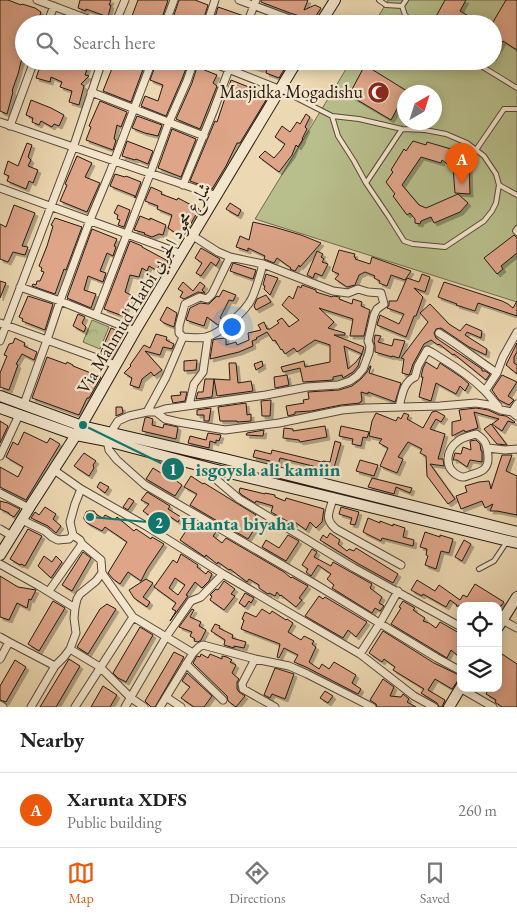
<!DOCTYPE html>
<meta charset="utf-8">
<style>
:root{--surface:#fff;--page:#f2f2f2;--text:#222;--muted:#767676;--line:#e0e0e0;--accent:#ea580c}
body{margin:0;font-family:"EB Garamond",Amiri,serif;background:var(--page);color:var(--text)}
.controls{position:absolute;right:15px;bottom:15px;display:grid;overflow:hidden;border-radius:10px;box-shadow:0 2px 12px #0003}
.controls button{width:45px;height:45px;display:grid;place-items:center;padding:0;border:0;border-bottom:1px solid var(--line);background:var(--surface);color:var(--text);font:25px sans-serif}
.compass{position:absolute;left:397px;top:85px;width:45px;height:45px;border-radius:50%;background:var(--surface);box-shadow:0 2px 12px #0003;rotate:39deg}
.you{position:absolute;left:231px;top:326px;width:18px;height:18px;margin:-12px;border:4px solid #fff;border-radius:50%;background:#1a73e8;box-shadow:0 0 0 8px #1a73e833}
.badge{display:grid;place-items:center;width:32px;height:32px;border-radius:50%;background:var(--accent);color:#fff;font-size:16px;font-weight:700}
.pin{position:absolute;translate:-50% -41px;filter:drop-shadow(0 1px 2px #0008)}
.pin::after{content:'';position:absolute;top:26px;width:18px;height:15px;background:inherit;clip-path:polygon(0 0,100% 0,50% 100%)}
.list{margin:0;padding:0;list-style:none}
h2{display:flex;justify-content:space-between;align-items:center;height:65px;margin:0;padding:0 20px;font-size:21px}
h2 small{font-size:16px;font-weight:400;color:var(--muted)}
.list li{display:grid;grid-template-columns:32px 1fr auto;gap:15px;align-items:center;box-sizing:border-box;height:75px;padding:0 20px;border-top:1px solid var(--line)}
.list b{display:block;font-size:19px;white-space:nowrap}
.list p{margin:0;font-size:16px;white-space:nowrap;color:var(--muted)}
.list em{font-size:16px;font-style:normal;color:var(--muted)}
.icon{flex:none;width:28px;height:28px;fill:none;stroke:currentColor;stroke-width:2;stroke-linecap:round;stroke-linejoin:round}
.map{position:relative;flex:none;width:517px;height:707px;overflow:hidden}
.search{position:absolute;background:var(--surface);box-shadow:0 2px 12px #0003;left:15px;right:15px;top:15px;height:55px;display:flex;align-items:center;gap:12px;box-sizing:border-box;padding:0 18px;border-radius:28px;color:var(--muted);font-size:19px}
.sheet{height:140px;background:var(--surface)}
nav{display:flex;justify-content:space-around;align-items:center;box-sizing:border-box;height:70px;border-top:1px solid var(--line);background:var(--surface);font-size:14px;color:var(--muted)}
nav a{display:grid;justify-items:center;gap:2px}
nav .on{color:var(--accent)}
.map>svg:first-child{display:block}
</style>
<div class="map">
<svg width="517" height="707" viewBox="0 0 517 707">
<defs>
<pattern id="park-crowns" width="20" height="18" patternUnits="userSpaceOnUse" patternTransform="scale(1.25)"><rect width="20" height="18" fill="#b8bf8c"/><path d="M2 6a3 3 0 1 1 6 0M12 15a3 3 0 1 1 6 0" fill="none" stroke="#9ea478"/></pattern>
<filter id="shadow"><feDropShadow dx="3" dy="3" stdDeviation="0" flood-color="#0004"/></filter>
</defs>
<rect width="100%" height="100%" fill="#ecd8b2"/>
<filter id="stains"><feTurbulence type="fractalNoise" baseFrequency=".004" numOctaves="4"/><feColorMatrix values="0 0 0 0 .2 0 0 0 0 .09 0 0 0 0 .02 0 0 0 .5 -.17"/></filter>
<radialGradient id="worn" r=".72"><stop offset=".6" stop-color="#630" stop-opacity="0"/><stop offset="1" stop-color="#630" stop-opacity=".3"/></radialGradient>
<path fill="#b8bf8c" stroke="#6e6c4e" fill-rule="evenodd" d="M388 0H517V302L255 219 351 61H493V24H374ZM404 92H434V122H404Z"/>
<path fill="url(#park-crowns)" stroke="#6e6c4e" d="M92 320 109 327 100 349 83 342Z"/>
<path fill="#dea589" stroke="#241911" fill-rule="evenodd" filter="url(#shadow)" d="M0 0H8L21 5 22 4 35 8 41 12 37 24H24V58H22L18 74 12 91 13 92 7 114 0 111Z
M80 0H111L109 5H111L108 17 86 9V11L78 8Z
M138 0H168L160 24H129Z
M179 0H195L208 5 202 24H171Z
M261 0H308L304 10 315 5 321 8 314 19 306 16V18L290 13 261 2Z
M445 0H466L460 11 482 24H432Z
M506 0H517V50L503 41 493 58V22Z
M218 7 244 16 242 24H213Z
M58 16 77 24H55Z
M42 61H90L85 75 89 76 81 84 84 86 79 105 69 102 72 91 60 87 62 82 51 77 50 82 36 78Z
M115 61H146L131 102 103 91Z
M157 61H181L188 63 182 79 166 116 141 106 145 96 158 101 163 85 150 80Z
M237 61H289L279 78 266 73 267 69H259L253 67H250L236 64Z
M365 65 407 91 406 92H404V96L391 120 349 95Z
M197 67 217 75 213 83 217 86 200 129 176 119 192 83Z
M231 80 269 95 240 143H237L226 166 212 189 190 181 215 121 217 122Z
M31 100 51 108 64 115 59 126 54 124 52 127 41 121 39 125 32 122 33 118 26 115Z
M100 101 127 112 121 127 117 125 114 139 116 140 113 150 86 140 91 127 89 126Z
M306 114 310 117 305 127 307 129 302 139H303L298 147 296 145 292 155 279 172 259 157 265 151 274 158 281 150 285 144 275 137 282 126 290 132 297 122 300 124Z
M137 116 162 125 158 136 145 133 132 128Z
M172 129 196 139 181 177 158 168Z
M127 141 153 151 148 164 136 159 135 160 122 156Z
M413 141 426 145 427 142 451 149V152L460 155 462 153 466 157 454 168 469 166 470 194 455 193 453 168 442 160 441 163 421 157 402 185 419 205 426 208 458 194 468 203 460 212 434 223 431 217 421 221 420 224 415 223V219L410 213 407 215 393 196 395 194 386 182 393 172 391 170 404 149 406 151Z
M27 143 32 145 28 157 31 160 28 166 38 170 33 183 29 181 26 189 7 181 9 176 4 174 8 161 18 166Z
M77 156 92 163 85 177 100 183 87 212 60 201 67 185 65 184Z
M115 174 125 177 126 176 141 182 135 198V196L110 186Z
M151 187 162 192 161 194 177 200 178 198 199 209 183 238 168 228 172 215 157 209 158 206 145 201Z
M230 203 241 210 238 216 226 209Z
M14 205 35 213 22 246 28 247 25 255 13 252 8 262 0 259V224L6 227Z
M118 205 130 210 124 227 118 225 120 220 117 219 118 215 114 213Z
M140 216 150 220V218L166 225 163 235 159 234 152 237 144 234 145 233 134 230Z
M55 218 82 227 66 270 64 269 55 294 32 286 33 284 36 285 37 281H40L44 272 41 271 42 268 39 266 47 246 53 226 51 225Z
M253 222 274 227 301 235 321 243 300 267 299 265 295 271 290 269 291 268 277 258 274 263 264 259 265 256 248 248V251L236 247 240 236 249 240Z
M92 229 117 239 114 246 116 247 113 256 107 253 100 271 106 273 103 282 88 276 84 290 96 294 91 308 67 298Z
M514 235 517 238V253L501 266 503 269 497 274 484 258Z
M130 241 142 246V247L168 261 164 269 159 266 156 270 149 266 147 271 142 268 139 277 130 275 125 292 131 295 123 316 104 309Z
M201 248 220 259 216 266 211 262 201 276 196 273 202 263 195 258Z
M339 250 355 254 354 257 356 258 355 259 370 264 372 257 411 271 405 280 391 275 387 286 379 283 380 281 374 278 375 276 365 272 359 275 355 285 347 287 335 279 339 274 332 271Z
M317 251 323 254 321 257 324 259 322 262 328 264 322 276 315 273 313 278 307 275Z
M233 263 256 270 253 279 230 271Z
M266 274 278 278 270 295 264 289 265 286 263 285Z
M422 274 430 277 425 292 414 288 423 297 416 316H414L406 337 377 325 380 315 399 324 404 314 387 308 389 305V301H397L407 278 419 282Z
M0 281 6 283 0 298Z
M183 282 193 291 200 282 205 286 202 290 205 293 198 292 184 299 180 297 183 292 178 289Z
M444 282 502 301 508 304 513 308 517 301V316L478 303 475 311 456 305 457 304 438 297Z
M147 283 154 285 149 293 144 290Z
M302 285 316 290V292L332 297 333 296 340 297 339 299 352 304 353 299 362 302 361 306 370 310 364 336H350L353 319 319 308 334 322 328 328 345 333V335H334L364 347 358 366 353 372 343 378 342 375 333 377V380L303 382 300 368 283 372 281 367 304 361 305 367 330 362V345L315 340 297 352 294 348 285 354 282 349 281 350 275 340 273 341 267 332 256 338 257 339 252 341 253 346 239 352 210 359 213 340 216 339 226 338V345L236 342 237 345 249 340 248 333 261 330 258 325 264 322 267 329H270L279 323 277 321 282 318 289 327 299 320 282 305 289 296 293 299 298 286 301 288ZM344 346 362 354 356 362 348 369Z
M223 290 236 295 233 301 229 300 220 318 224 321 218 325 207 317 204 326 186 320 190 308 200 303 209 304 217 296 219 297Z
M266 295 271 302 256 310 254 306 257 299Z
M28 296 53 304 45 330 22 321 23 319 19 317Z
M430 304 449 324 460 331 466 324 482 331 481 338 467 332 465 335 487 349 486 355 469 347 441 328 436 329 434 333 436 338 482 369V371H485L490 374 486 380 454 354 453 355 439 344 438 345 431 340 424 344 413 364 410 373 409 375 402 373 404 359 401 358 428 322 420 313Z
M167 307 177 313 174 327 164 323 160 320Z
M78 314 85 317 82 323 86 327 84 332 73 326Z
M111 328 120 332 110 357 100 354Z
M156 334 167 337 166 340 174 344 172 349 163 347 160 355 145 351 162 370 154 376 151 372 142 379 139 388 130 385 132 378 124 373 131 366 130 365 144 345 150 348Z
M375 335 381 336 378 342 392 346 394 339 405 341 399 358 392 356V357L375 352V346L374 341Z
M15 338 25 343 24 346 37 352 34 360 22 354 16 364 18 365 9 390 0 387V373L7 356 4 355 9 344 13 343Z
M517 343V352L514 357V363L517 365V374L506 365Z
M47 357 66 364 67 362 73 365V366L101 377 89 398H87L79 415 32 398Z
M197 360 196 370 184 371V361Z
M262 361 263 366 256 370 254 364Z
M426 362 437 369 440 363 461 377 469 384 465 391 460 386 456 394 436 383 431 401 419 397 423 377H421L423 368Z
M229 363H236L238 383 251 381 253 391 217 396 214 379 230 380Z
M370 366H371L369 373 401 383 395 402 368 392V394L361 392 362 401 360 402V403L341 405 311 411 295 412V414L288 416 286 406 304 403 303 400 309 399 308 392 339 390 352 386 361 379 367 372Z
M287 375 289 385 275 388 274 377Z
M502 375 517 382 508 396 514 400 509 405 499 400 492 390Z
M205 379H214L212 397 196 399 198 392H203Z
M180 392H187L185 401 173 403 171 396 181 395Z
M271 400 270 416H262L261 401Z
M246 403 247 415 251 414V421L237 422V421H220L218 407Z
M116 407H122L123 413 116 416Z
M211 408 209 421H204V415H197V410Z
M476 408 488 410 499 415 506 416 515 422 514 423 508 421 502 431 492 424 499 419 474 412 478 428 465 432 464 430 452 436V422L461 420 459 410Z
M436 411 445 416 441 422 436 419 430 429 445 434 438 459H443L444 466 430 464 455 499 448 504 427 476 426 456 420 453 422 449 408 442 398 457 403 459 397 473 380 466 388 448 379 443 382 439 369 436 372 421 376 413 396 421 398 417 401 419 404 413 409 415 407 419 423 428 432 412Z
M147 417 153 419 152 425 163 428 164 424 178 427 176 439 142 431 145 418Z
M0 421 8 426 0 443Z
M491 424 507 445 497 444 484 429Z
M325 426 327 437 300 442 299 440 283 438 284 428 293 429V431Z
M341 426 369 432 367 438 363 437 361 446 352 444 353 439 339 436Z
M264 430 263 436 246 435 247 433Z
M24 432 47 443 50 438 60 444 26 500 0 487V467L18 477 23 467 6 457 13 442 18 445Z
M208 433 221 435 219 441 216 440V443L210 441 209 448 188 443 190 436 206 440Z
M476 440 480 444 481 451H482V462L470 460 467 467 457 460H453L455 453 461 454 463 447 471 450 470 441Z
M335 441 341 443 333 471 280 458 278 465 269 463 270 461 253 457 255 450 271 454 272 450 322 462 323 461 330 462Z
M84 453 96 461 93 465 94 468 89 476 74 466Z
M502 455H512L506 471 517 476V515L497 511H490L493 504 485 508 482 501 461 509 456 496 467 492 465 486 479 482 489 481 491 489Z
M360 460 378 465 374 476 356 471Z
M153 468 169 478 170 476 182 485 175 496 146 479Z
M191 476 203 484 204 483 256 515 252 522 257 525 248 539 190 505 197 494 184 487Z
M372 478 412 488 410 493 396 487 394 494 368 487Z
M100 482 109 487 105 493 97 487Z
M240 488 265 494V493L275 495V497L285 501 286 498 324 509 322 522 316 528 310 522 306 530 295 522 294 525 271 512 273 506 256 501 255 503 242 495 239 492Z
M147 492 170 506 168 509 181 517 178 522 166 514 159 523 143 511 149 504 141 500Z
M129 498 134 501 128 510 123 507Z
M0 501 8 503 20 509 14 517 9 514V513L0 509Z
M45 507 56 514 53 519 61 526 56 533 48 526 31 518 35 512 39 515Z
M341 507 359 512 355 525 350 524 352 518 339 514Z
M88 511H94L97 515 103 518 105 515 115 520 117 517 134 531 136 529 151 539 152 537 164 544 147 569 141 581 128 572 120 584 113 579 108 573 127 542 105 527 102 531 87 523 84 519V517L86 512Z
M368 518 380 523V521L393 526V524L405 528 403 537 414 540 413 546 382 538 381 541 363 532Z
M197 522 216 532 213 536 222 543 226 538 284 572 291 578 292 577 308 586 299 598 302 600 296 607 281 595 280 596 277 592 275 596 269 593 268 594 259 588V585L249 579 247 582 230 569 229 570 218 562 217 564 206 555 205 557 180 540 188 528H189L192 524 194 526Z
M28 529 42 536 25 566 21 564 20 565 10 559Z
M425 532 440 537V535L453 539 449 553 441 551 436 569 425 565 428 556 426 555 427 549 420 547Z
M330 533 340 540 338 544 347 551 349 549 354 551 356 548 398 574 393 583 357 563 320 540 323 535 327 538Z
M288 535 299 541 286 561 262 547 266 540 279 548Z
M464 540 471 544 462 561 455 557Z
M312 549 317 552 314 557 331 566 333 562 372 584 370 588 382 597 379 603 384 606 380 611 375 608 372 613 332 588 334 585 327 579 331 574 318 565 311 576 306 572 308 569 302 565Z
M83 552 91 558 72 591 62 585Z
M181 554 198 565 197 567 206 574 208 571 212 574 209 581 202 588 195 582 186 595 188 596 170 621 176 611 172 609 176 603 154 587 173 560 177 563ZM175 578 185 585 178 595 169 588Z
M44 556 52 562 56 556 62 562 51 578 38 566Z
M0 576 18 587 36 590 31 600 29 599 27 608 17 603 9 620 0 617Z
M146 579 153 583 143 597 150 602 147 607 134 598 129 590Z
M417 580 435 591 439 585 460 600 463 595 467 597 475 584 504 602 501 606H456L457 605 450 600 446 607 423 594 422 596 411 590Z
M224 581 235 589 231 594 235 596 224 610 210 600 212 596 210 595 216 589 218 590Z
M245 593 254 598 251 603 249 601 245 607 239 603Z
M319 596 323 599 325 597 367 622 356 637 348 630 343 638 305 616Z
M53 601 65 608 39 651 28 644Z
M403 601 415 608 413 610 425 618 423 621 429 623 436 628 440 622 461 634V653L458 656 451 650 447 658 391 624 401 608 399 607Z
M107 604 116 609 88 654 77 647 100 609Z
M192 609 194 610 190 617 201 622 199 626 206 630 201 640 198 642 194 641 195 639 190 636 192 632 179 627Z
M262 609 270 614 272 611 286 620 287 619 293 623 288 632 301 640 304 636 314 641 312 644 316 647 309 662 319 669 322 664 329 669 334 662 356 675 352 683 361 689 358 694 306 667 294 662 298 655 284 648 279 658 277 657 280 644 241 629 244 620 242 619 245 612 256 617Z
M215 624 220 626 219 628 233 635 232 638 246 642 244 648 234 646V648L224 645 225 640 211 631Z
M140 627 153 635 126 682 118 678 113 673Z
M383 631 434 663 461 676 452 689 435 679 428 690 445 700 442 707H439L437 703 421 693 424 689 393 670 395 667 384 659 382 662 369 653Z
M174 652 184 657 155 707H151L145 701Z
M201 654 208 658 210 654 222 659V656L227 657 232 660 230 662 236 665 232 673 239 679 237 682V689L239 692 245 696 236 707 228 701 227 696 193 663 197 656 200 657Z
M502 654 517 664V707H502L495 702 496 700 486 694 489 688H498V662Z
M69 659 80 666 56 707H40Z
M15 660 26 667 6 702 0 700V686Z
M275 668 294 674 285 699 272 694 270 698 264 695Z
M187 673 212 696 204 707H194L181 698 190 687 182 681Z
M383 679 394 687 390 696 401 697 403 694 409 699 407 702 416 707H377L376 704 370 700Z
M103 686 117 695 110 707H91Z
M325 691 333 696 328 703 320 698Z"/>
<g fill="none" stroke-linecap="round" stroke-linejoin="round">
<defs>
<path id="lane" d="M379 0 386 5 402 6
M406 0 402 6 405 15 414 24
M473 61 517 88
M281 90 332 116 359 119 402 129 425 130 446 134 467 143 484 156 496 174 499 185 496 203 492 211 484 221 445 247 413 244 404 241 389 217 366 183 354 161 338 136 332 116
M476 150 504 109H517
M366 183 402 129
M499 185 517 195
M517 228 515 231 517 233
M479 569 494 561 506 543"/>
<path id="street" d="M37 0 101 24
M239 0 303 24
M47 24 54 6
M115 24 125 0
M165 24 174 0
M207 24 215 0
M247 24 256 0
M208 61 281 90
M91 92 204 136
M0 122 217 196
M10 126 34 61
M183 185 213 112 232 61
M0 188 182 254
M20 287 60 301 135 331
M96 315 150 174 169 122 187 81 194 61
M0 323 116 365
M439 333C459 345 477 360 497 373
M183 337C190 337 198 339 206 337 220 334 246 311 252 298 257 287 260 275 263 264
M0 341 73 148 102 61
M485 391 497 373 503 357 517 332
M24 404 47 340 60 301 90 220 110 172 152 61
M189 405 194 384 203 372 208 337
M399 407C402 396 403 382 415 377L418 366 427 350C432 352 436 355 441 358 456 367 472 378 485 391 490 396 493 401 498 406
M147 412 166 377 183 337 179 333V326L185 304 200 297 207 299 212 294 230 257
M156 412 165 409 266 395 307 387 338 385 350 381 357 376 363 369 369 353 370 346 368 341 374 315 377 309 384 304 381 293 368 292 358 289 348 293 333 291 263 264 230 257 218 252 193 236
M512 412 517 404
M111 432 118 421 129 416 147 412H156L165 419 178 422 225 430 279 423 342 410 365 408 440 406 476 403 489 405 501 410 512 412 517 416
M476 434C486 440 487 445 488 456 489 470 481 472 470 475 465 477 463 478 459 476 443 468 446 450 458 441 463 437 470 436 476 434Z
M107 441 109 450 117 460 145 485 315 584 437 658 461 671
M488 448 505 450 517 449
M0 456 19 415
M213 469 218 481 239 499 354 568 461 627
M54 470 81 489 146 526 223 574 360 654 414 696 434 707
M0 493 29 508
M333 498C330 512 323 518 336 529L401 565
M22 520 45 531 52 537 58 540 69 539 73 535 80 540 82 544 101 560 102 573 133 617 193 653 199 647 203 645 255 659 289 666 307 674 372 707
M0 529 12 536
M73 535 70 522 75 504 81 489
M0 564 39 586 75 608
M49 591 82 544
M502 620 517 628
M0 637 9 642 0 659
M9 642 55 666
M70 649 100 667 131 698 144 707
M360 654 380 623 398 591
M255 659 242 684 243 689 275 707
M186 664 223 700
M460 688 493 707
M166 697 181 707
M0 705 3 707
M31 707 55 666 64 657 70 649 76 633 74 618 75 608 77 599 80 594 96 581 102 573
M75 707 133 617
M125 707 166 637 191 601 201 597 223 574
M160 707 193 653"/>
<path id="secondary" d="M320 24 335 0
M0 396 82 426 225 459 517 532
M0 408 76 435 107 441 213 469 333 498 517 543
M0 555 29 508 76 435 135 331 297 61
M498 627 517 597
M449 707 461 687"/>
</defs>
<use href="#lane" stroke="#564939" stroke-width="6"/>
<use href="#street" stroke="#564939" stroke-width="9"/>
<use href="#secondary" stroke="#241911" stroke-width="12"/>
<use href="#lane" stroke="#f3e6cd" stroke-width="4"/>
<use href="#street" stroke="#f3e6cd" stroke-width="7"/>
<use href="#secondary" stroke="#f3e6cd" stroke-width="10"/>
</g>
<defs>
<symbol id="mosque-disc" viewBox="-11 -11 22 22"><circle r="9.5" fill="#8f2418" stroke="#f3e6cd"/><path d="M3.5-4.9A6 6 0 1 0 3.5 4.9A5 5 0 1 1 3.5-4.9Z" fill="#fff"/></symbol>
</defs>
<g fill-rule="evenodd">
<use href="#mosque-disc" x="366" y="80" width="25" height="25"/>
</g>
<g text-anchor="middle" stroke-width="4.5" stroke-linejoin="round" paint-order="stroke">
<g font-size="18" fill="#241911" stroke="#f3e6cd" text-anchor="end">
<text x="363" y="98">Masjidka Mogadishu</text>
</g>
<g font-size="18" fill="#241911" stroke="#f3e6cd">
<text transform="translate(144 288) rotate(-59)" y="6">Via Mahmud Harbi شارع محمود الحربي</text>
</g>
</g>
<path fill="none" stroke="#0f766e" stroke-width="2" d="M83 425L173 469M90 517L159 523"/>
<g fill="#0f766e" stroke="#f3e6cd" stroke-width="2">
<circle cx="83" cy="425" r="5"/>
<circle cx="90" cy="517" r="5"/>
<circle cx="173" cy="469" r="12"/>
<circle cx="159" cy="523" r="12"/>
</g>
<g font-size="15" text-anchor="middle" font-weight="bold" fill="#fff">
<text x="173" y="475">1</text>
<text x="159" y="528">2</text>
</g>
<g font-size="19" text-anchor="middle" font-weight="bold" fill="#0f766e" stroke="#f3e6cd" stroke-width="4.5" stroke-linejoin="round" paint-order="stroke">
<text x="268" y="476">isgoysla ali kamiin</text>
<text x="238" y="530">Haanta biyaha</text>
</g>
<rect width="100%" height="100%" filter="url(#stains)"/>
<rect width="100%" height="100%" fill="url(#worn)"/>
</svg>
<div class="controls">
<button><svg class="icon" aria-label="locate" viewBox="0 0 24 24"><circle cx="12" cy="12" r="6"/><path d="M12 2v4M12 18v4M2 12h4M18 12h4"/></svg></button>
<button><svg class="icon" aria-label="layers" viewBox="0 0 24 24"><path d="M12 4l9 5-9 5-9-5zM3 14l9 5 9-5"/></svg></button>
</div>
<svg class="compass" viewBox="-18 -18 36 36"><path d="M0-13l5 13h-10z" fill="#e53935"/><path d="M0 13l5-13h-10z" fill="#767676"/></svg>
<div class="you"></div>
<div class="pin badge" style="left:462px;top:184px">A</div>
<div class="search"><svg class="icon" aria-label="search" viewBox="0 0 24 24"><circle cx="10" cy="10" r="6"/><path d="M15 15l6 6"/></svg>Search here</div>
</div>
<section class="sheet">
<h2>Nearby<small></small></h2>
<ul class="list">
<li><span class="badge">A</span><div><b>Xarunta XDFS</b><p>Public building</p></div><em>260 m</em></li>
</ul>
</section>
<nav>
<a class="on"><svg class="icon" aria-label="map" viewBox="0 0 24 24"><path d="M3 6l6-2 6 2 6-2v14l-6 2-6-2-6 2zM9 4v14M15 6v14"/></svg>Map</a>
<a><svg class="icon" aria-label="directions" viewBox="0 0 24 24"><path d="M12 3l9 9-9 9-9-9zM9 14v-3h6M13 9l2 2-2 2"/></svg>Directions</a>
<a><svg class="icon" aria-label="saved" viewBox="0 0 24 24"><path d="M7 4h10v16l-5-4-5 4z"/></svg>Saved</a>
</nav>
